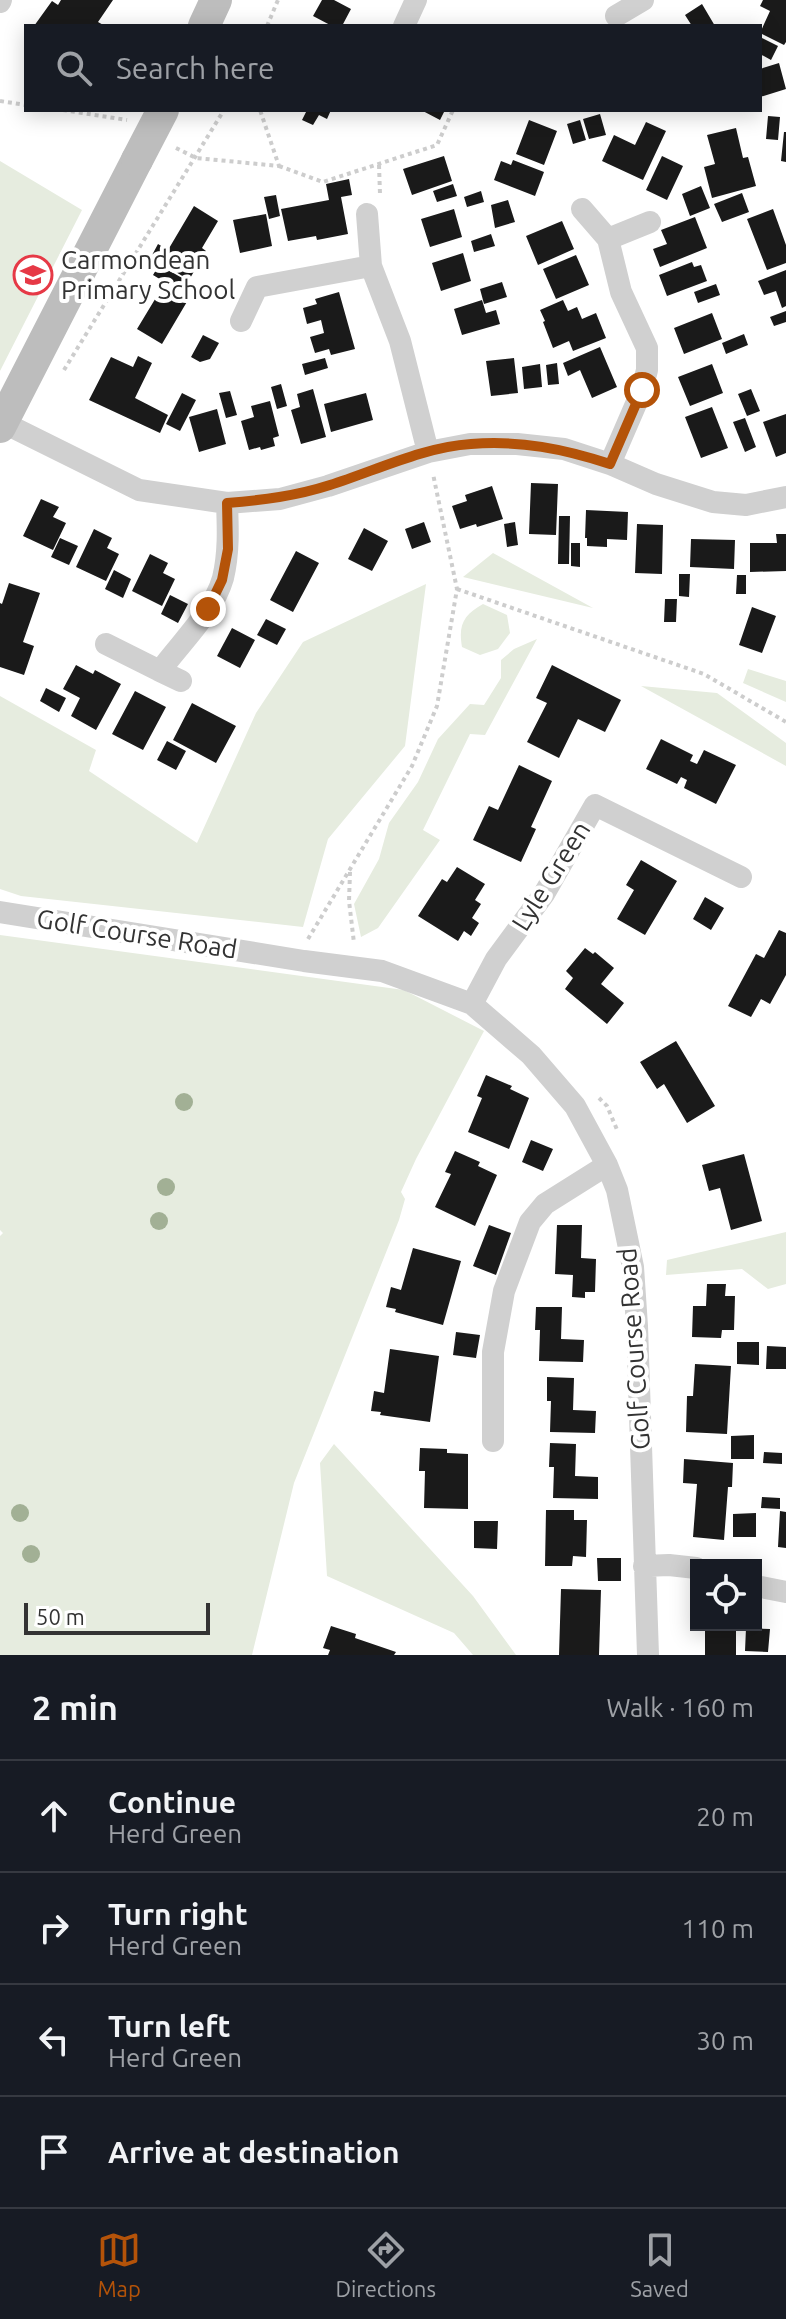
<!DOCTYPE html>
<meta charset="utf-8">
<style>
:root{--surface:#171b24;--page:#242831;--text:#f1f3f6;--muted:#9ea1a6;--line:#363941;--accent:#b45309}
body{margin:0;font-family:Ubuntu,sans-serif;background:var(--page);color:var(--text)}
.controls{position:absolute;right:24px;bottom:24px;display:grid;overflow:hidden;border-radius:0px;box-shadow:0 4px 20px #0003}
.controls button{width:72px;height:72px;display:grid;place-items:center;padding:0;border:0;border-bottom:2px solid var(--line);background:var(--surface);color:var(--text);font:40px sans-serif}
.scale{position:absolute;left:24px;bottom:20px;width:186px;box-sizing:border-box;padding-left:8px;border:4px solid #333;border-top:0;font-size:22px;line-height:28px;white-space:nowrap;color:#333;-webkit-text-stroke:6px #fff;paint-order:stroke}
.stop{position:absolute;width:24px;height:24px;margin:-18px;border:6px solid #b45309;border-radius:50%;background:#fff}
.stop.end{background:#b45309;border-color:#fff;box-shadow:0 2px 8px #0008}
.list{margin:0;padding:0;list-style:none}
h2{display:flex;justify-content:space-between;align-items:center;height:104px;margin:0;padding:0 32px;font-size:34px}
h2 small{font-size:26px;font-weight:400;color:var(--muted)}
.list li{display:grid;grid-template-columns:52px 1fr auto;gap:24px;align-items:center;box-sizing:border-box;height:112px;padding:0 32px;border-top:2px solid var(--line)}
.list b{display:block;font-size:30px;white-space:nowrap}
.list p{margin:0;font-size:26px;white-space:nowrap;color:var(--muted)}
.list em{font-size:26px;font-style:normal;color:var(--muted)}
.icon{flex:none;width:44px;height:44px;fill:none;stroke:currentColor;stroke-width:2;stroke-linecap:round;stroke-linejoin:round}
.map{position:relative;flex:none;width:786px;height:1655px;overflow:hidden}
.search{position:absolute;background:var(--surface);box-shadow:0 4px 20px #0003;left:24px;right:24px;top:24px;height:88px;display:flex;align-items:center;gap:20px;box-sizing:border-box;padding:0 28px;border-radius:0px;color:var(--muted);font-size:30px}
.sheet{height:552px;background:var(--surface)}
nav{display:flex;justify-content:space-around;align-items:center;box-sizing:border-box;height:112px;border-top:2px solid var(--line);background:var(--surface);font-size:22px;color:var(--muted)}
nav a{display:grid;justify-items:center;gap:4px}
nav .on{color:var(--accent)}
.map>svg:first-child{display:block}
</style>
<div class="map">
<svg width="786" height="1655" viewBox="0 0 786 1655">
<rect width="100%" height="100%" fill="#fff"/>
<path fill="#e6ecdf" d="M0 161 82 210 0 371Z
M493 553 593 608 463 577Z
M426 584 405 746 328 839 303 927 21 896 0 889V696L96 750 89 771 197 843 256 713 303 642Z
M483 604 507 615 510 633 498 649 480 655 462 647C458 624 464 615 483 604Z
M537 639 485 735 470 734 423 830 440 840 378 928 361 937 354 904 379 859 389 823 418 782 438 739 470 704 484 705 501 678V660L514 649Z
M748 669 786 681V702L743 683Z
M641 686 717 693 786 743V766Z
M0 935 404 990 484 1031 416 1159 401 1192 405 1199 399 1220 294 1483 252 1655H0V1236L3 1233 0 1230Z
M786 1232V1284L768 1289 742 1269 666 1275 667 1260Z
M334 1444 473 1596 516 1655H473L454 1633 327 1576 320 1463Z"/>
<path fill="#1a1a1a" d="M61 0H113L98 22 105 26H34L52 1 58 5Z
M322 0H334L351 9 342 26H332L313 16Z
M763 0H786V42L784 45 760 33 770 11 760 6Z
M702 4 715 26H692L685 15Z
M760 37 778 46 771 60 760 54Z
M779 63 786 89 760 97V69Z
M307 110H331L327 119 319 115 313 125 302 120Z
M421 110H445L440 120Z
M600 114 606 135 589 139 583 119Z
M768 116 780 117 778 140 766 139Z
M529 120 557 131 544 165 516 154Z
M580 120 586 140 573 144 567 124Z
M646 122 666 131 643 180 602 161 614 135 635 145Z
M736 128 743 158 748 157 756 186 712 198 704 167 715 164 707 135Z
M784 132H786V162L781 161Z
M444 156 452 181 412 195 403 169Z
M662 156 683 166 667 200 646 190Z
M513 160 544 172 535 196 494 180 501 161 511 165Z
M349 179 352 195 341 197 348 234 317 240 316 236 288 241 281 209 329 200 326 184Z
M453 184 457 196 437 202 433 191Z
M701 186 710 208 690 216 682 194Z
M481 191 484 202 467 207 464 197Z
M742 193 749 212 722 222 714 204Z
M276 195 280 216 269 219 264 197Z
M508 200 515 222 495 228 491 205Z
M194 206 218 221 202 248 206 251 189 280 151 257 158 244 168 250Z
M454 209 462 237 430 247 421 219Z
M773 209 786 245V263L767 270 747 219Z
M266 214 272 246 240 253 233 220Z
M695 217 707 248 660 267 653 249 667 244 661 230Z
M562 221 574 249 538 265 526 236Z
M491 234 495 246 474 252 471 241Z
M463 253 471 281 441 291 432 263Z
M576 255 589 285 556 299 543 269Z
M692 262 694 267 701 265 707 281 667 296 659 275Z
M159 265 184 279 178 290 153 275Z
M786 270V306L782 308 776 291 764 295 758 281Z
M502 282 507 297 484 304 480 289Z
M716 284 720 295 698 303 694 292Z
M163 286 188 300 162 344 137 329Z
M339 292 355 349 331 355 329 349 315 353 310 337 324 333 321 320 307 324 303 308 317 304 315 299Z
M482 300 486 313 496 310 500 324 462 335 454 309Z
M563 300 568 311 577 307 582 319 596 313 606 338 573 351 569 341 553 348 543 322 545 321 540 310Z
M786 311V322L774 326 770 317Z
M712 313 722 339 684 354 674 328Z
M744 334 748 345 726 354 722 343Z
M203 335 219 343 210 359 200 362 191 357Z
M600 347 617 387 592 398 580 370 568 376 563 363Z
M138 356 152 363 135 398 168 415 160 433 89 400 111 357 133 367Z
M325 358 328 368 305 375 302 364Z
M514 358 518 393 491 396 486 361Z
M557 363 559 384 548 385 546 365Z
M540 364 542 387 524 389 522 367Z
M712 364 723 393 690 406 678 377Z
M281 384 287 406 277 409 271 387Z
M313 389 326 437 301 444 291 410 300 407 297 394Z
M751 389 760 411 747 416 738 394Z
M230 391 237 415 226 418 219 393Z
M182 393 196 400 180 431 166 424Z
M366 393 373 420 331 432 324 404Z
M270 401 279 436 273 438 275 446 261 450 260 447 249 450 241 421 254 417 251 406Z
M712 407 728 448 701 458 685 417Z
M217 409 226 444 199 452 189 417Z
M786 414V453L776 457 763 422Z
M745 418 756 447 745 452 733 422Z
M531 483 558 484 556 535 529 534Z
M492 486 503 519 477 527 476 524 460 529 452 506 467 501 465 495Z
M41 499 59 507 53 517 66 523 53 550 23 536Z
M586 510 628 512 627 540 607 539V547L587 546V538H585Z
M559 516H570L569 564H558Z
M424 522 431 542 412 549 405 529Z
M515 522 518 545 507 547 504 524Z
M637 524 663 525 662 574 635 573Z
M364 528 388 541 372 571 348 559Z
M94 529 112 538 107 548 119 554 106 581 76 567Z
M776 534H786V571L750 572V543H777Z
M60 538 78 546 69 565 51 557Z
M691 539 735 540 734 569 690 567Z
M571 543H580V567L571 566Z
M296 551 319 563 293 612 270 600Z
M150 554 168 563 163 573 175 579 162 606 132 591Z
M114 570 131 579 123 598 105 589Z
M679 574H690L689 597 679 596Z
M737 575H746V594H736Z
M9 583 40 593 23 642 34 646 24 675 0 667V603L2 604Z
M170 595 188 604 178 623 161 614Z
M665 599H677L676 622H664Z
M752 607 776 616 762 653 739 645Z
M266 619 286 629 277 645 257 635Z
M232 628 255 640 240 668 217 656Z
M76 665 93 674 95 670 121 684 96 730 71 716 80 698 63 689Z
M552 665 621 700 605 732 578 719 559 758 527 742 547 703 536 698Z
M46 688 66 698 59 712 40 701Z
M135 691 166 707 143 750 112 734Z
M192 703 236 726 216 763 173 740Z
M661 739 693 755 690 761 697 764 704 750 736 765 716 804 684 788 687 780 681 777 677 784 646 769Z
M167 741 186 751 176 770 157 760Z
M519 765 552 781 531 827 536 829 521 862 473 840 489 806 498 810Z
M641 860 677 881 645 935 617 919 634 890 626 885Z
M457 867 485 884 475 900 481 904 472 918 479 923 471 936 464 931 458 941 418 916 442 879 447 882Z
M705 897 724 908 711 930 693 919Z
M779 930 786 933V975L770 1004 761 999 751 1017 728 1006 756 954 764 958Z
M585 948 593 954 595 952 614 968 601 984 624 1003 607 1024 565 989 573 978 566 971Z
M676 1041 715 1106 687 1123 664 1084 657 1089 640 1062Z
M486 1075 512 1086 510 1089 529 1098 509 1149 468 1132 482 1098 477 1096Z
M531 1140 553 1149 543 1171 522 1162Z
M455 1151 480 1162 478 1166 497 1175 475 1226 435 1207 451 1174 445 1172Z
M744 1154 762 1221 731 1230 720 1188 709 1191 702 1165Z
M489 1225 511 1233 496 1275 473 1266Z
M557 1225H582L581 1258 596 1259 595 1292H585V1298L572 1297 573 1275 555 1274Z
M413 1248 461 1261 443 1325 395 1312 396 1309 386 1307 391 1287 401 1290Z
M707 1284H726L725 1296H735L734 1330H722L721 1338 692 1337 693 1306H706Z
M536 1307H562L561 1339 584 1340 583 1362 539 1361 540 1330H535Z
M456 1332 480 1335 476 1358 453 1355Z
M737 1342H759V1365L737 1364Z
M767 1346 786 1347V1369H766Z
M390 1349 439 1356 430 1422 380 1415 381 1412 371 1411 374 1391 384 1393Z
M695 1364 731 1366 727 1434 686 1432 687 1396H693Z
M547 1377 574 1378 573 1410 596 1411 595 1433 550 1432 551 1401H547Z
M754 1435V1459H731V1436Z
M550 1443 576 1444 575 1476 598 1477V1499L553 1498 554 1467H549Z
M420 1448 447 1449V1453L468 1454V1509L424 1508 425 1471H419Z
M764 1452 782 1453V1464L763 1463Z
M684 1459 733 1463 732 1487H728L724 1540 693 1537 697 1484 683 1483Z
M762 1497 780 1498V1509L761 1508Z
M546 1510H574V1520H587L586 1557 573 1556 572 1566H545Z
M780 1511 786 1512V1548L778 1547Z
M756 1513V1537H733V1514Z
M474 1521H498L497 1549 474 1548Z
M597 1558H621V1581H598Z
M561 1589 601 1590 599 1655H559Z
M705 1625H736V1655H705Z
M331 1626 356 1634 355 1638 396 1652 394 1655H328L330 1650 323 1648Z
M746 1628 770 1629 768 1652 745 1651Z"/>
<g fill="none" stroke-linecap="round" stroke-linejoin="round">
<path stroke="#cdcdcd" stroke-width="4" stroke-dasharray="4 4" stroke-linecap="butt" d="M267 26 278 0
M0 101 26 105
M63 110 127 120
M176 148 196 158 279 166 260 110
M379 165 380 194
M279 166 323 182 437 145 453 110
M64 370 224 110
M457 589 704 674 786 722
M350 872 349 901 354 943
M308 939 412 766 437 706 457 589 433 474
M599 1098 607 1106 618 1132"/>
<path stroke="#d0d0d0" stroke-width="22" d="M0 2 1 0
M616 16 643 0
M404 26 416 0
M582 209 608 239 621 292 647 348V370L642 390 610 464
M367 214 371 266 400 341 428 452
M608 239 650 222
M241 321 257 287 371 266
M2 422 139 490 227 503 280 499 328 486 428 452 470 444H517L564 449 610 464 656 484 713 502 746 505 786 497
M106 644 160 671C181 642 213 613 223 578 229 553 228 528 227 503
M160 671 181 681
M0 912 304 961 382 971 472 1004 531 1055 575 1106 607 1165 617 1190 633 1267 637 1326 648 1655
M472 1004 496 959 544 894 595 805 741 877
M493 1441V1352L504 1291 530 1222 545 1204 607 1165
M644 1566 669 1565 696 1568
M756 1586 786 1592"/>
<path stroke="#bdbdbd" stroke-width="32" d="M204 26 216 0
M0 427 137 160"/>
<path stroke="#bdbdbd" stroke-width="32" d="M137 160 163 110"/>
</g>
<g fill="#a2b095">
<circle cx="184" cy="1102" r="9"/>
<circle cx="166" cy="1187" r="9"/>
<circle cx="159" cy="1221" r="9"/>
<circle cx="20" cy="1513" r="9"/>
<circle cx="31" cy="1554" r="9"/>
</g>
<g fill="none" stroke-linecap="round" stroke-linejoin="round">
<path stroke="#b45309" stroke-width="10" d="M208 609 222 580 228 549 227 503C263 500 296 496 330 485 375 471 423 447 471 444 520 440 564 449 610 464L642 390"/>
</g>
<defs>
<symbol id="school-ring" viewBox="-11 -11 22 22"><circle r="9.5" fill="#fff" stroke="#e63946" stroke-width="1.5"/><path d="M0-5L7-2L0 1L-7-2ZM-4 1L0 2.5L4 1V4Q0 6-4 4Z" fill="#e63946"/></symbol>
</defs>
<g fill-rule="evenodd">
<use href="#school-ring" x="11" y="253" width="44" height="44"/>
</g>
<g text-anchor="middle" stroke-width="8" stroke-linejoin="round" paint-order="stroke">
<g font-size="26" fill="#333" stroke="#fff" text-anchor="start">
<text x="61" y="269">Carmondean<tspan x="61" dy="30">Primary School</tspan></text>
</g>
<g font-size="26" fill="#333" stroke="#fff">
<text transform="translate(551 876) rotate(-58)" y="9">Lyle Green</text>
<text transform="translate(137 934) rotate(9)" y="9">Golf Course Road</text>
<text transform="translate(634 1349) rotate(-94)" y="9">Golf Course Road</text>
</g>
</g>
</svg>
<div class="controls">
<button><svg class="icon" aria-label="locate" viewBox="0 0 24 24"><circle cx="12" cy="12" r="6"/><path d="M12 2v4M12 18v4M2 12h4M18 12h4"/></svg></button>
</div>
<div class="scale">50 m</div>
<div class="stop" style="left:642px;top:390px"></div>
<div class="stop end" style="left:208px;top:609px"></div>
<div class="search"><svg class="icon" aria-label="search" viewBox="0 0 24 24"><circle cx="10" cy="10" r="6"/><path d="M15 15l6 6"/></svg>Search here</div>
</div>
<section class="sheet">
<h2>2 min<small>Walk · 160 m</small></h2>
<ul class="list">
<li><svg class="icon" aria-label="ahead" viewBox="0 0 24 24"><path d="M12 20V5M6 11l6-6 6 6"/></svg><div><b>Continue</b><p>Herd Green</p></div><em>20 m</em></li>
<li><svg class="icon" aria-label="right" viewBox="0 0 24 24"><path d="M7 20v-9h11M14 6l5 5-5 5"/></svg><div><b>Turn right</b><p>Herd Green</p></div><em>110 m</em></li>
<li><svg class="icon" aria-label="left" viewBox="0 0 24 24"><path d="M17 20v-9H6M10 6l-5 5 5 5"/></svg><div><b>Turn left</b><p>Herd Green</p></div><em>30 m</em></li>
<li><svg class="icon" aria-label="arrive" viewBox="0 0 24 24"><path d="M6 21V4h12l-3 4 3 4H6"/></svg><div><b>Arrive at destination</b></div></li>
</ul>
</section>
<nav>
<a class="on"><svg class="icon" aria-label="map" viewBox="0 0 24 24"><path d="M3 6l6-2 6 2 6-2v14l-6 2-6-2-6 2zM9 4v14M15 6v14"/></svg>Map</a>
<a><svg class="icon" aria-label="directions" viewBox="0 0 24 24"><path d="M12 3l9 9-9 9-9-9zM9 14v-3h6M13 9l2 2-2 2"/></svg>Directions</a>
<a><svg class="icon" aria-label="saved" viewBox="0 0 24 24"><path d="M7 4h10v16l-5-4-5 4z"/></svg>Saved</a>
</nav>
